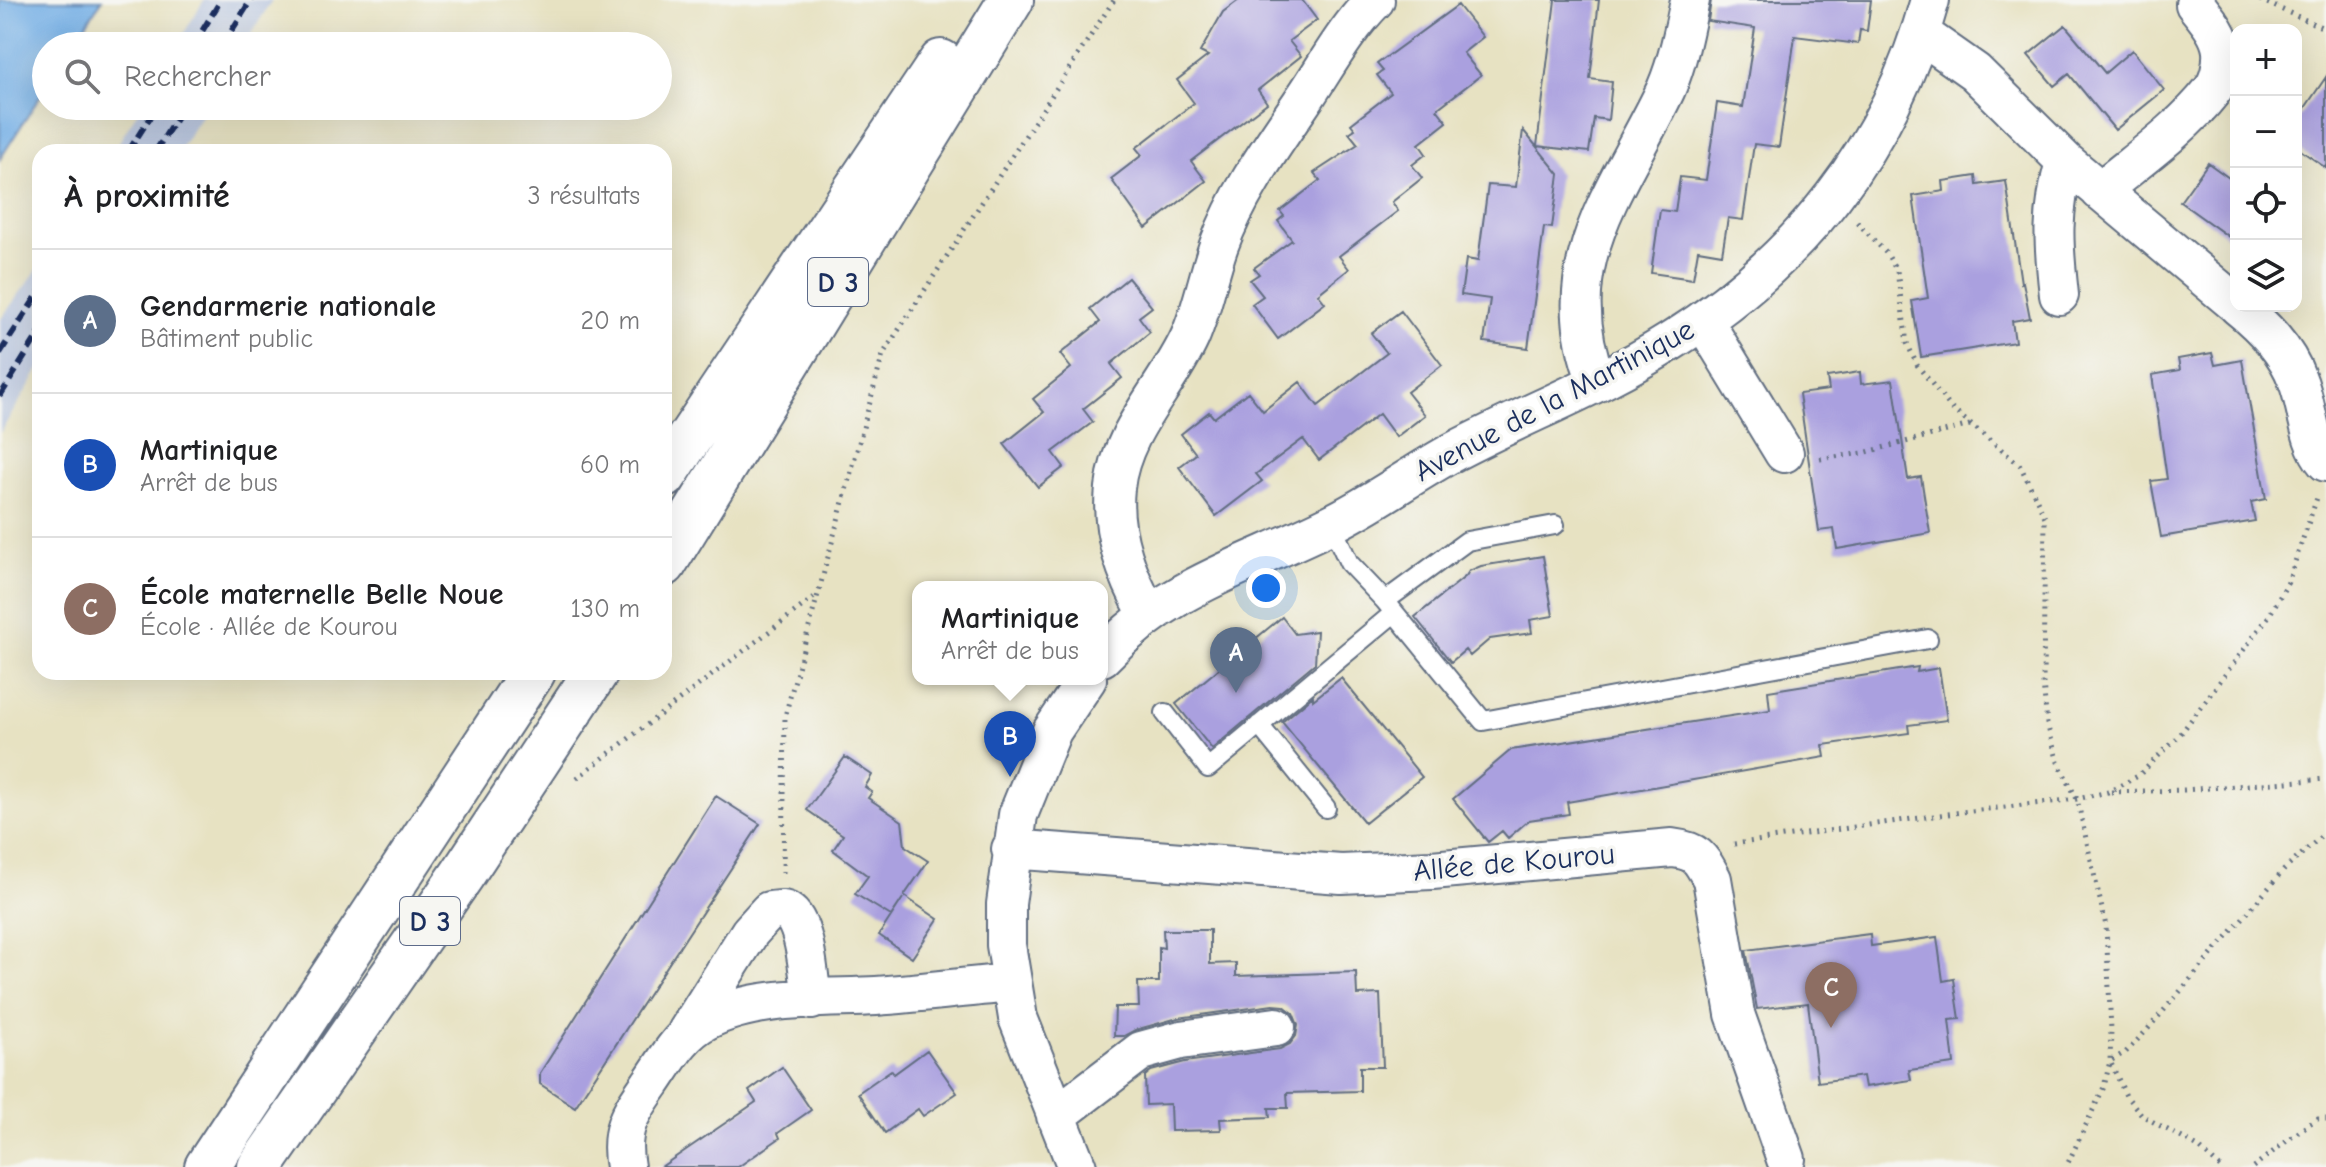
<!DOCTYPE html>
<html lang="fr">
<meta charset="utf-8">
<style>
:root{--surface:#fff;--page:#f6f6f6;--text:#202124;--muted:#757577;--line:#e0e0e0;--accent:#0b8043}
body{margin:0;font-family:"Comic Neue",sans-serif;background:var(--page);color:var(--text)}
.controls{position:absolute;right:24px;top:24px;display:grid;overflow:hidden;border-radius:16px;box-shadow:0 8px 32px #0002}
.controls button{width:72px;height:72px;display:grid;place-items:center;padding:0;border:0;border-bottom:2px solid var(--line);background:var(--surface);color:var(--text);font:40px sans-serif}
.you{position:absolute;left:1266px;top:588px;width:28px;height:28px;margin:-20px;border:6px solid #fff;border-radius:50%;background:#1a73e8;box-shadow:0 0 0 12px #1a73e833}
.badge{display:grid;place-items:center;width:52px;height:52px;border-radius:50%;background:var(--accent);color:#fff;font-size:26px;font-weight:700}
.pin{position:absolute;translate:-50% -66px;filter:drop-shadow(0 2px 4px #0008)}
.pin::after{content:'';position:absolute;top:42px;width:28px;height:24px;background:inherit;clip-path:polygon(0 0,100% 0,50% 100%)}
.popup{position:absolute;left:912px;top:581px;width:196px;height:104px;box-sizing:border-box;display:grid;place-content:center;border-radius:16px;background:var(--surface);filter:drop-shadow(0 2px 6px #0005);font-size:26px;white-space:nowrap;color:var(--muted)}
.popup b{font-size:30px;color:var(--text)}
.popup::after{content:'';position:absolute;left:50%;top:100%;margin-left:-16px;border:16px solid transparent;border-top-color:var(--surface)}
.list{margin:0;padding:0;list-style:none}
h2{display:flex;justify-content:space-between;align-items:center;height:104px;margin:0;padding:0 32px;font-size:34px}
h2 small{font-size:26px;font-weight:400;color:var(--muted)}
.list li{display:grid;grid-template-columns:52px 1fr auto;gap:24px;align-items:center;box-sizing:border-box;height:144px;padding:0 32px;border-top:2px solid var(--line)}
.list b{display:block;font-size:30px;white-space:nowrap}
.list p{margin:0;font-size:26px;white-space:nowrap;color:var(--muted)}
.list em{font-size:26px;font-style:normal;color:var(--muted)}
.icon{flex:none;width:44px;height:44px;fill:none;stroke:currentColor;stroke-width:2;stroke-linecap:round;stroke-linejoin:round}
.map{position:relative;flex:none;width:2326px;height:1167px;overflow:hidden}
.search{position:absolute;background:var(--surface);box-shadow:0 8px 32px #0002;left:32px;top:32px;width:640px;height:88px;display:flex;align-items:center;gap:20px;box-sizing:border-box;padding:0 28px;border-radius:44px;color:var(--muted);font-size:30px}
.panel{position:absolute;background:var(--surface);box-shadow:0 8px 32px #0002;left:32px;top:144px;width:640px;height:536px;border-radius:24px}
.map>svg:first-child{display:block}
</style>
<div class="map">
<svg width="2326" height="1167" viewBox="0 0 2326 1167">
<rect width="100%" height="100%" fill="#f6f6f2"/>
<filter id="ink" filterUnits="userSpaceOnUse"><feTurbulence type="fractalNoise" baseFrequency=".0125" numOctaves="2"/><feDisplacementMap in="SourceGraphic" scale="16" xChannelSelector="R" yChannelSelector="G"/><feConvolveMatrix kernelMatrix="1 2 1 2 8 2 1 2 1" color-interpolation-filters="sRGB"/></filter>
<filter id="wash" filterUnits="userSpaceOnUse"><feTurbulence type="fractalNoise" baseFrequency=".006" numOctaves="4" result="noise"/><feDisplacementMap in="SourceGraphic" scale="32" xChannelSelector="R" yChannelSelector="G"/><feGaussianBlur stdDeviation="1.8" result="paint"/><feColorMatrix in="noise" values="0 0 0 0 0 0 0 0 0 0 0 0 0 0 0 0 0 1.4 0 .05"/><feComposite in="paint" operator="in"/></filter>
<g filter="url(#wash)">
<rect width="100%" height="100%" fill="#e7e2c2"/>
<path fill="#b8c5de" d="M204 0H272L244 46H176Z
M141 106H208L178 152H113Z
M40 266V368L0 433V320Z"/>
<path fill="#74afe5" stroke="#486fa2" stroke-width="2" d="M0 0H102L72 46H46V87L0 159Z"/>
<g id="blocks">
<path fill="#aaa0df" d="M1239 0H1302L1317 20 1289 41 1301 56 1258 90 1267 103 1191 161 1206 181 1146 228 1111 179 1142 155 1136 148 1194 103 1177 80 1208 56 1200 52 1223 12Z
M1555 0H1599L1590 79 1612 82 1608 120 1594 118 1589 152 1537 146Z
M1711 0H1871L1867 31 1860 30 1858 44 1795 36 1779 147 1754 144 1743 220 1728 218 1722 254 1698 250 1693 279 1651 273 1660 210 1675 212 1680 177 1706 180 1717 103 1743 107 1755 28 1708 21Z
M1458 5 1483 37 1463 53 1481 75 1437 109 1447 122 1419 144 1426 154 1412 165 1422 178 1392 202 1398 211 1339 256 1349 269 1318 294 1325 303 1278 339 1252 304 1263 296 1250 280 1259 274 1254 268 1292 240 1278 221 1284 216 1280 211 1320 180 1314 173 1358 144 1349 133 1355 129 1351 124 1391 93 1377 75 1383 71 1377 64Z
M2065 25 2105 73 2132 50 2164 90 2115 130 2069 74 2054 86 2028 55Z
M2326 77V168L2296 147V121Z
M1523 130 1559 174 1552 228 1544 227 1528 348 1484 342 1490 299 1461 295 1466 259 1478 261 1488 185 1516 187Z
M2208 163 2236 183V242L2180 202Z
M1976 176 1977 185 2006 181 2021 283 2023 282 2030 318 2012 321 2015 342 1921 357 1912 301 1928 298 1913 196 1944 191 1943 181Z
M1128 278 1152 307 1139 317 1150 332 1111 364 1122 378 1083 409 1093 422 1053 452 1064 467 1038 487 1004 444 1044 412 1033 399 1071 368 1060 354 1100 322 1090 309Z
M1401 311 1442 365 1407 392 1425 415 1396 437 1379 414 1319 460 1303 439 1256 474 1262 481 1216 516 1179 467 1196 454 1181 434 1209 412 1214 418 1248 392 1263 411 1300 382 1318 406 1387 353 1371 333Z
M2212 353 2215 365 2242 360 2266 499 2251 502 2255 521 2161 537 2151 481 2167 479 2152 375 2180 370 2178 359Z
M1860 372 1861 384 1893 380 1908 479 1921 477 1930 533 1837 549 1834 529 1819 531 1799 394 1829 390 1827 377Z
M1543 556 1553 616 1530 620 1532 633 1490 639 1470 656 1465 650 1451 662 1415 617 1466 576 1469 571 1481 566Z
M1282 617 1295 634 1317 631 1315 663 1212 749 1176 704Z
M1918 667 1917 672 1939 668 1947 720 1908 725 1909 733 1823 745 1825 757 1567 802 1569 814 1529 820 1508 838 1502 831 1488 842 1453 799 1511 750 1770 710 1768 691Z
M1341 678 1422 777 1365 823 1282 722 1313 696V700Z
M845 757 872 775 865 787 872 792 868 798 902 821 905 846 928 861 904 896 938 919 912 958 879 935 903 898 891 916 855 894 868 876 833 850 843 835 807 810Z
M716 796 760 824 575 1107 540 1084V1073Z
M1163 930H1210V964L1236 963V976L1356 972 1357 995 1380 994 1383 1067H1360V1091L1287 1093 1288 1108H1269L1270 1117 1220 1119 1221 1130 1171 1131 1170 1104 1146 1105 1145 1076 1151 1071 1185 1062 1280 1049 1290 1044 1296 1036 1298 1025 1293 1013 1284 1006 1273 1005 1178 1018 1135 1030 1124 1036H1114L1115 1007H1139L1138 982H1159V947L1164 948Z
M1870 934 1871 946 1937 937 1943 981 1954 979 1960 1019 1949 1020 1954 1064 1909 1070 1911 1080 1865 1087 1863 1076 1818 1082 1808 1003 1757 1009 1746 950Z
M927 1050 957 1093 923 1116 918 1109 885 1133 858 1093 891 1070 894 1074Z
M782 1067 811 1110 778 1133 780 1138 738 1167H661L756 1102 749 1091Z"/>
</g>
</g>
<g filter="url(#ink)">
<use href="#blocks" fill-opacity="0" stroke="#626e81" stroke-width="2"/>
<g fill="none" stroke-linecap="round" stroke-linejoin="round">
<defs>
<path id="lane" d="M1331 524 1349 563 1385 601 1483 721 1928 639
M1385 601 1467 541 1555 525
M1165 713 1208 768 1394 613
M1259 725 1326 808"/>
<path id="street" d="M1921 34 1975 72 2065 161 2236 304
M2100 191C2137 160 2181 130 2211 92 2219 82 2223 65 2222 51 2220 33 2206 18 2195 4
M2059 295C2053 241 2051 214 2065 161
M2238 306C2263 326 2286 349 2297 379 2308 405 2307 440 2326 462
M1703 320 1784 453
M1597 381C1550 265 1620 187 1666 89 1678 61 1684 30 1690 0
M1148 614C1127 576 1110 533 1115 488 1121 430 1167 388 1190 337 1203 307 1208 275 1219 245 1239 190 1276 141 1308 93 1329 61 1348 27 1375 0
M1102 657C1170 585 1244 567 1329 525 1373 504 1412 474 1455 451 1525 414 1602 385 1670 342 1799 262 1890 147 1930 0
M1011 849 1341 874 1432 870 1672 848C1697 851 1700 857 1712 879L1735 1014 1786 1159
M687 1032 750 932 769 911C776 911 782 908 788 912 806 922 809 980 812 1000
M1056 1116 1141 1051 1181 1040 1276 1027
M625 1167C618 1129 630 1113 651 1083 667 1060 681 1033 707 1020 755 995 823 999 876 996 921 993 966 987 1011 983
M1077 1167 1018 1018 1006 945V904L1018 815 1052 731 1087 679"/>
<path id="primary" d="M664 476 941 62
M664 564 1011 0
M207 1167 533 672
M260 1167 462 875 596 672"/>
</defs>
<use href="#lane" stroke="#626e81" stroke-width="22"/>
<use href="#street" stroke="#626e81" stroke-width="42"/>
<use href="#primary" stroke="#626e81" stroke-width="48"/>
<path stroke="#626e81" stroke-width="5" stroke-dasharray="2 6" stroke-linecap="butt" d="M2260 0 2326 29
M1857 222 1887 254 1897 271 1907 343 1917 365 1952 409 2020 465 2045 517 2043 683 2047 724 2058 762 2077 799 2106 926 2111 1030 2110 1061 2104 1087 2066 1167
M1820 459 1863 453 1970 425
M577 778 817 595
M2111 792 2184 790 2326 779
M1734 844 1962 812 2077 799 2108 792 2138 776 2179 736 2269 616 2288 582 2318 495
M783 873 785 716 883 354 1114 0
M2220 1167 2198 1147 2143 1116 2126 1096 2110 1061 2126 1052 2147 1030 2284 870 2326 832
M2253 1167 2309 1124 2318 1119H2326"/>
<use href="#lane" stroke="#fff" stroke-width="18"/>
<use href="#street" stroke="#fff" stroke-width="38"/>
<use href="#primary" stroke="#fff" stroke-width="44"/>
<path stroke="#1b2f5e" stroke-width="6" stroke-dasharray="12 6" stroke-linecap="butt" d="M193 46 221 0
M222 46 251 0
M128 152 157 106
M155 152 184 106
M0 353 40 291
M0 396 40 332"/>
</g>
</g>
<g text-anchor="middle" stroke-width="7" stroke-linejoin="round" paint-order="stroke">
<g fill="#f6f6f2" stroke="#5d6b8a" stroke-width="2">
<rect x="808" y="258" width="60" height="48" rx="6"/>
<rect x="400" y="897" width="60" height="48" rx="6"/>
</g>
<g font-size="28" font-weight="bold" fill="#1b2f5e">
<text x="838" y="292">D 3</text>
<text x="430" y="931">D 3</text>
</g>
<g font-size="30" fill="#1b2f5e" stroke="#f6f6f2">
<text transform="translate(1554 400) rotate(-28)" y="10">Avenue de la Martinique</text>
<text transform="translate(1514 862) rotate(-5)" y="10">Allée de Kourou</text>
</g>
</g>
</svg>
<div class="controls">
<button>+</button>
<button>−</button>
<button><svg class="icon" aria-label="locate" viewBox="0 0 24 24"><circle cx="12" cy="12" r="6"/><path d="M12 2v4M12 18v4M2 12h4M18 12h4"/></svg></button>
<button><svg class="icon" aria-label="layers" viewBox="0 0 24 24"><path d="M12 4l9 5-9 5-9-5zM3 14l9 5 9-5"/></svg></button>
</div>
<div class="you"></div>
<div class="pin badge" style="left:1236px;top:693px;background:#5c6f8a">A</div>
<div class="pin badge" style="left:1010px;top:777px;background:#1a4fb4">B</div>
<div class="popup"><b>Martinique</b>Arrêt de bus</div>
<div class="pin badge" style="left:1831px;top:1028px;background:#8d6e63">C</div>
<div class="search"><svg class="icon" aria-label="search" viewBox="0 0 24 24"><circle cx="10" cy="10" r="6"/><path d="M15 15l6 6"/></svg>Rechercher</div>
<section class="panel">
<h2>À proximité<small>3 résultats</small></h2>
<ul class="list">
<li><span class="badge" style="background:#5c6f8a">A</span><div><b>Gendarmerie nationale</b><p>Bâtiment public</p></div><em>20 m</em></li>
<li><span class="badge" style="background:#1a4fb4">B</span><div><b>Martinique</b><p>Arrêt de bus</p></div><em>60 m</em></li>
<li><span class="badge" style="background:#8d6e63">C</span><div><b>École maternelle Belle Noue</b><p>École · Allée de Kourou</p></div><em>130 m</em></li>
</ul>
</section>
</div>
